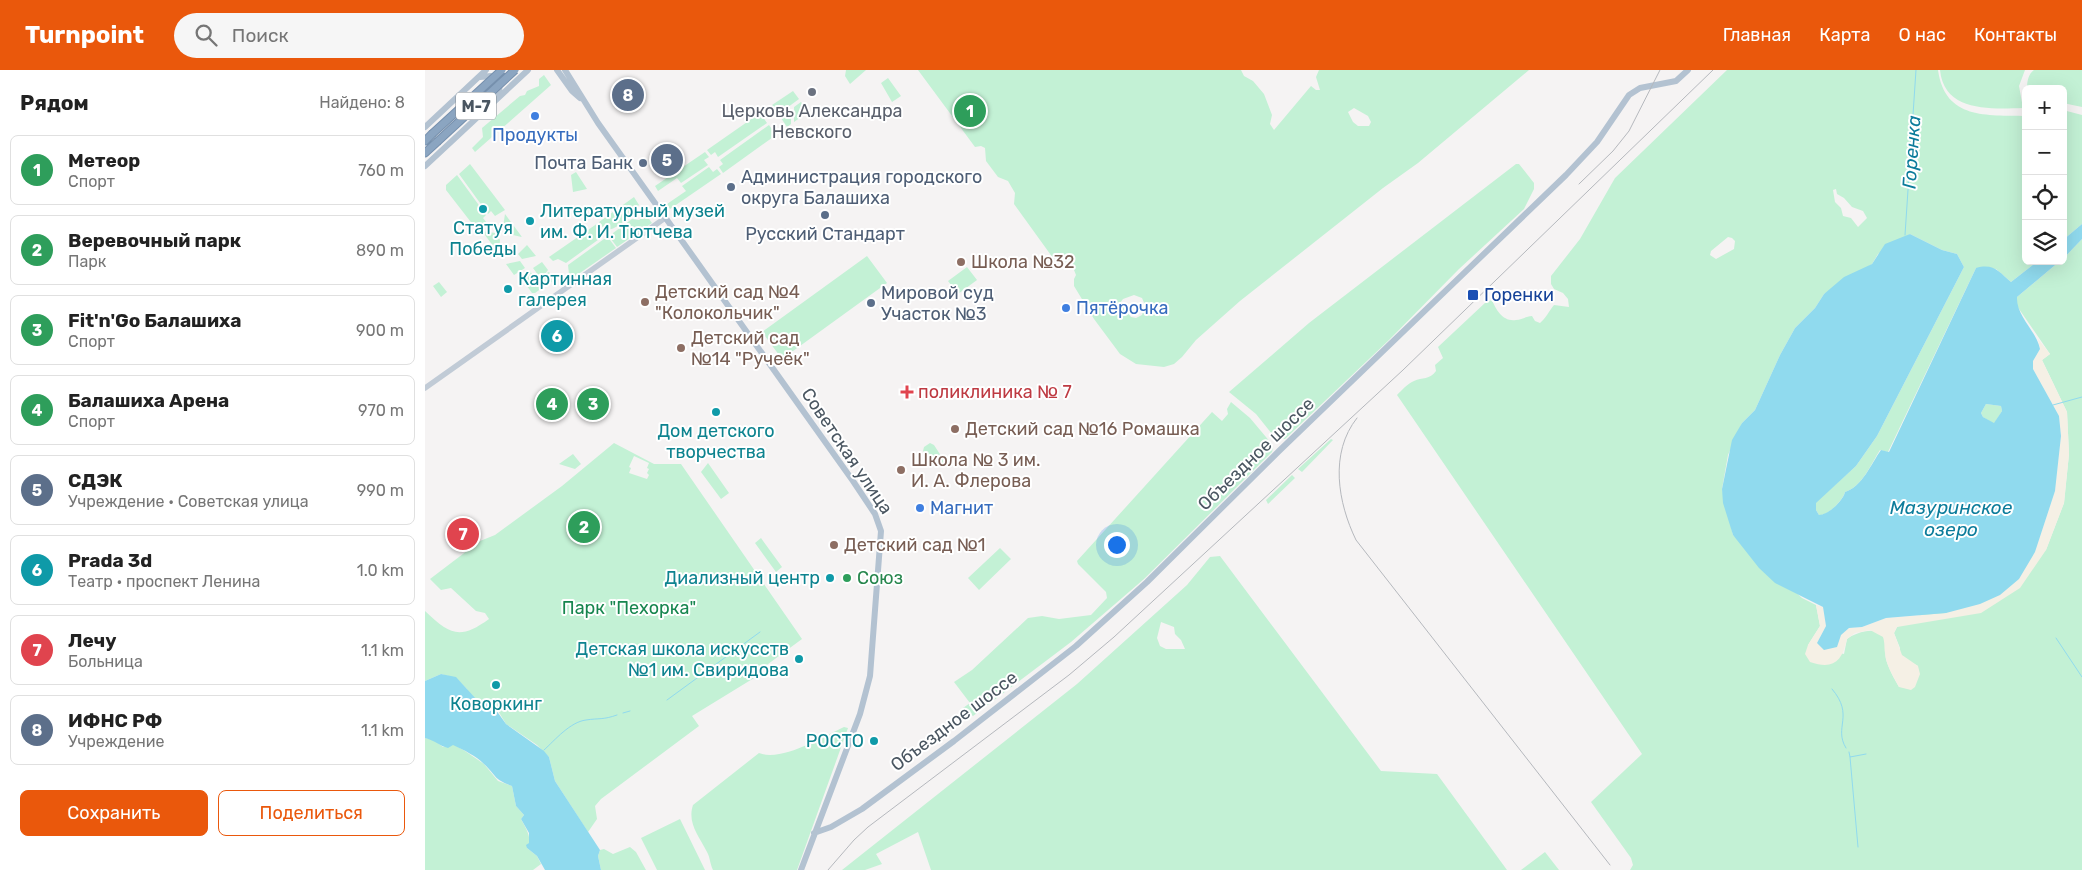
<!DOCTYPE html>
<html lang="ru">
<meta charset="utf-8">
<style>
:root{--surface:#fff;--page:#f6f6f6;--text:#222;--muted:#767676;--line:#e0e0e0;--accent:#ea580c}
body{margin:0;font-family:Rubik,sans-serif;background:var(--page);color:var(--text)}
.controls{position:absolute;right:15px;top:15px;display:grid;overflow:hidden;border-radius:8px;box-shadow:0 5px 20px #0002}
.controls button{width:45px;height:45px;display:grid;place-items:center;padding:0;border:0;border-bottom:1px solid var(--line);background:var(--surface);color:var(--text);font:25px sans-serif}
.you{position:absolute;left:691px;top:474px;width:18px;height:18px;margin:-12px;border:4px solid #fff;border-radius:50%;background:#1a73e8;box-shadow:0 0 0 8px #1a73e833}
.badge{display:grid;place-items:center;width:32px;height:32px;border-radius:50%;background:var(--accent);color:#fff;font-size:16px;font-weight:700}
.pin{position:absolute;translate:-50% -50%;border:2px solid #fff;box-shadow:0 1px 5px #0006}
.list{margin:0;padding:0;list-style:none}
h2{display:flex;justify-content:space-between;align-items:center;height:65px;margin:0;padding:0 20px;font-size:21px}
h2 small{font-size:16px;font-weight:400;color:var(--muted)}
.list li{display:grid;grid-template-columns:32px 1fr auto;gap:15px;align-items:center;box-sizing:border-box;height:70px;margin:0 10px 10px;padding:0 10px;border:1px solid var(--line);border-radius:8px}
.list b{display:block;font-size:19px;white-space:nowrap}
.list p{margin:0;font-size:16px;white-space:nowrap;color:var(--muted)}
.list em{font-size:16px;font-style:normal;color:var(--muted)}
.actions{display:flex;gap:10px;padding:15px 20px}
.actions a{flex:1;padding:11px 0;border:1px solid var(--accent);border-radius:8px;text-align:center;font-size:18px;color:var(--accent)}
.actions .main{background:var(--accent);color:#fff}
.icon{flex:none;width:28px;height:28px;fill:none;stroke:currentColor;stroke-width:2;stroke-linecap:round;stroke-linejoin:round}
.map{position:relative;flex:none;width:1657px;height:800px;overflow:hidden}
header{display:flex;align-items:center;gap:30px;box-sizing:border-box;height:70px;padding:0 25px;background:var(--accent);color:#fff}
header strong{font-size:24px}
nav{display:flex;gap:28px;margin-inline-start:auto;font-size:18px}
.search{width:350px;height:45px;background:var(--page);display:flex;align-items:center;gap:12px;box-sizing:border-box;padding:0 18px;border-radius:28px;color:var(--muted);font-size:19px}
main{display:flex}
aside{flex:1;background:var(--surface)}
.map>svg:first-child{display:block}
</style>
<header>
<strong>Turnpoint</strong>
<div class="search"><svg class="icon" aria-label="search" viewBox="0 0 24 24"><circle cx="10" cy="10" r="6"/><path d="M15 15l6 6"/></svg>Поиск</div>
<nav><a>Главная</a><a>Карта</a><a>О нас</a><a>Контакты</a></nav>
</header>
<main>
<aside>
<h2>Рядом<small>Найдено: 8</small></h2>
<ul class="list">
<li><span class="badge" style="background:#2e9e5b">1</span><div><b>Метеор</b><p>Спорт</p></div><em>760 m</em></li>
<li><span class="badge" style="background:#2e9e5b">2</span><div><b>Веревочный парк</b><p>Парк</p></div><em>890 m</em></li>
<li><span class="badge" style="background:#2e9e5b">3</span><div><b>Fit'n'Go Балашиха</b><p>Спорт</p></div><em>900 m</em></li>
<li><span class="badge" style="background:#2e9e5b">4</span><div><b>Балашиха Арена</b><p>Спорт</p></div><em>970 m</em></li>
<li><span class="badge" style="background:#5c6f8a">5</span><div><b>СДЭК</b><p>Учреждение · Советская улица</p></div><em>990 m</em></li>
<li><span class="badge" style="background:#0f9aa8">6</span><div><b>Prada 3d</b><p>Театр · проспект Ленина</p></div><em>1.0 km</em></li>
<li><span class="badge" style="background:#e0444e">7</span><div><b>Лечу</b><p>Больница</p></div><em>1.1 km</em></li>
<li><span class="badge" style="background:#5c6f8a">8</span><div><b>ИФНС РФ</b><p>Учреждение</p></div><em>1.1 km</em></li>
</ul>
<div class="actions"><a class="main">Сохранить</a><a>Поделиться</a></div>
</aside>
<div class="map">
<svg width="1657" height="800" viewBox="0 0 1657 800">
<rect width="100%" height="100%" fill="#f5f3f3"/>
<path fill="#c3f1d5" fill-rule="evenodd" d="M421 0H441L425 14 420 6Z
M493 0H816L819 6 828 11 839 24 847 45 845 54 849 60 886 16 891 20H895L891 7 894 0H1104L993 93 958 118 815 231 771 270 757 287 749 294 739 297 711 294 695 284 669 249 649 216V209L651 205 647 195 642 191 638 192 628 188 589 134 590 123 583 111 573 107 561 91 560 78 556 76 550 77ZM929 38 943 46 946 52 944 56H933L928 52 923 42ZM709 225 717 228 720 235 717 245 711 248 706 247 695 233 698 229Z
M1302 0H1513C1520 50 1562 45 1601 46V191H1613L1586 212 1571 199 1551 198 1463 382 1455 380C1446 394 1437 417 1420 422 1418 430 1403 446 1394 445L1391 440 1390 433 1431 396 1452 366 1539 197 1532 184 1517 180 1485 164 1453 184 1447 194 1399 224 1390 238 1370 258 1355 285 1330 340 1317 353 1303 385 1297 419 1308 465 1377 528 1391 535 1395 556 1383 575 1419 584 1422 569C1431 562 1459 553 1460 573 1461 581 1459 586 1463 595 1466 603 1470 610 1474 617L1493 596 1485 592 1475 610V578L1469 563 1472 557 1621 480 1639 433 1644 384 1642 342 1617 290 1625 284 1592 236V227L1635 191H1638V189L1657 169V800H1205L1208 795 1206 788 1166 732 1217 684 972 325C977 320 982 314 989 311 997 307 1005 310 1011 301L1010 295 1018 288 1013 277 1061 232 1067 230C1071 240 1078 252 1091 250 1097 250 1101 246 1107 246L1110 251 1115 253C1121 248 1124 241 1129 235L1144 237 1143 229 1138 223 1129 219 1126 214V206L1155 169 1190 108ZM1411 119 1412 124 1419 128 1427 137 1438 141 1442 148 1433 157 1426 148 1418 146 1416 138 1410 132 1408 120ZM1303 167 1307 168 1310 171 1309 179 1291 189 1285 185 1286 181Z
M1515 0H1600L1594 16 1598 38C1565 39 1519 42 1515 0Z
M1609 0H1657V37L1638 33V19H1602C1602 12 1603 4 1609 0Z
M119 5 126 15 50 82 47 78 58 67 57 58 95 26 100 25 102 21 114 16V9Z
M463 8 476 26 467 32 456 13Z
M368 21 374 29 355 43H352L347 35Z
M376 32 383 42 369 52V37Z
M366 39V54L362 57 356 48Z
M1638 40 1657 45V154L1638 170Z
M335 43 342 53 293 87 290 82 286 85 282 80Z
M344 55 351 65 298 103 294 97 298 94 295 90Z
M280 82 284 87 279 90 283 95 256 113 252 108 233 121 230 116Z
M45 94 80 140 70 146 66 141 63 144 34 104Z
M1091 94H1094L1109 113V119L1099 139 1034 199 964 270 860 369H851L831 344 804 322 884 253Z
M284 97 288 102 292 99 296 104 245 139 242 134 261 121 257 116Z
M151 102 162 119 148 122 146 105Z
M32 105 61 145 58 148 62 153 52 160 21 120V115Z
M209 127 214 135C203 144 196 160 180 160L174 152Z
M80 144 97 167 83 164 78 157Z
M221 145 227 153 192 177 186 169 188 163 207 149 214 150Z
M173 153 179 161 177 167 141 193 133 189 128 191 124 187Z
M57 161 70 163 75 170 74 184Z
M179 169 185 170 191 178 142 212 140 208 144 204 143 195Z
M102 175 111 186 97 189 93 184Z
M442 186 462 213 357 289 337 262Z
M95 191 100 198 89 205 81 194Z
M117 192 123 200 120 204 124 202 128 208V211L121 216 108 198Z
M542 197 552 210 533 224 523 211Z
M105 201 117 218 110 223H107L102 216 105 213 101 215 96 207Z
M14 212 22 222 16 227 8 216Z
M806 332 825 348 846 373 848 378 847 382 719 509 646 572 548 646 538 638 545 633 529 612 547 600 603 548 617 546 634 549 666 545 682 528 681 522 653 494 652 491 787 342 797 351 803 344 802 339Z
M1561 334 1576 336 1577 341 1569 354 1558 347 1556 343Z
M906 369 908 370 877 402 873 399Z
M189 373 229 394H256L377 569 331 603 329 608 267 646 274 656 176 729 170 736 172 749 163 762 130 711 124 687 112 675 81 654 72 639 59 631 52 630 46 625 41 618 31 608 16 604 0 611V541C25 565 35 570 64 549L60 543 51 541 26 518 16 520 5 509 55 471 70 465 137 416ZM209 386 224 393 222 398 224 399 222 403 224 405 222 409 204 403 206 398 204 397Z
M505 373 509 375 518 389V393L512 396 507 395 498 381 499 377Z
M148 384 156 394 150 399 134 394Z
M283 393 304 423 296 429 276 402Z
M867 405 870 408 843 434 841 430Z
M336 468 357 497 351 502 330 473Z
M575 478 586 489 554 520 543 508Z
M795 486 956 701 1012 704 1082 800H506L493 762 451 784 457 794 440 800H417L652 614 762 515 785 487ZM736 552 749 557 750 564 756 570 760 579H741L735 576 732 568Z
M419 657 423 658 372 800H288C285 794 285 787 282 782 274 766 262 753 268 735L334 683C357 692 397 667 419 657Z
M0 668 9 670 18 677 28 674 40 681 59 694 73 711 87 716 91 736 99 745 96 749C101 759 108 768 102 778L112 786 116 794 108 800H0Z
M255 749 280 800H232L216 768Z
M205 777 211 782 221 800H176L173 786 175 780 179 779 188 784Z
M1120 782 1134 800H1096Z"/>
<path fill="#f5f0e5" d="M1613 269 1625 284 1617 290 1642 342 1644 384 1639 433 1621 480 1595 518 1556 543 1472 557 1469 563 1477 585 1493 596 1495 604 1490 617 1486 620 1474 617C1468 606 1461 595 1460 583 1459 577 1460 573 1458 567L1445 560 1430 563 1422 569C1417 592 1408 600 1385 592L1380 584 1383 575 1395 556 1391 535 1398 537 1401 556 1392 573 1415 565 1424 558 1437 557 1461 548 1521 543 1610 482 1630 421 1636 366 1634 346 1608 299V291L1615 279Z"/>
<path fill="#90daee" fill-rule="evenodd" d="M1657 154V169L1638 189V170Z
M1485 164 1517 180 1532 184 1539 197 1452 366 1431 396 1391 433V440L1394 445C1403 445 1418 431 1420 422 1437 417 1446 394 1456 380L1464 382 1551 198C1569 193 1574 202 1586 212L1613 191H1635L1592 227C1591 246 1611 260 1615 279L1608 291V299L1634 346 1636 366 1630 421 1610 482 1594 509 1575 525 1555 534 1521 543 1461 548 1437 557 1424 558 1416 565 1412 577 1399 580 1392 573 1401 556 1398 537 1350 513 1334 498 1308 465 1298 433 1297 419 1307 370 1317 353 1330 340 1355 285 1370 258 1390 238 1399 224 1419 207 1447 194 1460 174ZM1561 334 1576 336 1577 341 1569 353 1558 347 1556 343Z
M16 604 31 607 52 630 66 633 81 654 119 681 124 687 130 711 175 780 173 786 176 800H120L112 786 102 778 101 775 104 773V763L96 749 99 745 91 736 87 716C68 709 72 706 59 694 51 686 39 680 28 675L23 678C15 676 9 670 0 668V611Z"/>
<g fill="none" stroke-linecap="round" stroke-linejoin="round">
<path stroke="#90daee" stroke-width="1" d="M1480 165 1491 0
M1628 335 1657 327
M1631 568 1657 607
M1407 619C1430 646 1408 657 1421 678
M242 630 335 562
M198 643 205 641
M119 680C130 670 145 652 161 650 174 648 178 650 192 645
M1424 682 1425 687 1441 684
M1425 687 1433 777"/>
<defs>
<path id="highway" d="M0 71 7 64
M0 83 12 72"/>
</defs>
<use href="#highway" stroke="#7690ad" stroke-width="9"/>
<path stroke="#c1cbd6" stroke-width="5.5" d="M0 318 240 148"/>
<path stroke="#b3c2d1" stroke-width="6" d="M132 0 147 21 155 28
M140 0 173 53 428 411 450 444 456 461 445 606 435 644 376 800
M55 7 66 6C75 11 76 19 72 28
M0 57 61 0
M0 96 103 0
M389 763 406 757 437 739 529 671 651 576 722 512 854 381 1141 105 1172 72 1204 25 1215 18 1251 11 1263 0"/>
<use href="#highway" stroke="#8ba5c1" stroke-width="7"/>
<path stroke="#b5b8bd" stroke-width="1" d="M1154 114 1188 81 1204 61 1235 0
M932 348C904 383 913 433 931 470L1185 795
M403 800 429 770 443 757 644 605 689 567 978 300 1288 0"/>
<defs>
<path id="highway-bridge" d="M7 64 77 0
M12 72 90 0"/>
</defs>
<use href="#highway-bridge" stroke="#7690ad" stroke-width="9" stroke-linecap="butt"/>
<use href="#highway-bridge" stroke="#8ba5c1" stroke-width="7"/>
</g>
<circle fill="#6b7280" stroke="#fff" stroke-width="2" cx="387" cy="22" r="5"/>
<g fill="#3f7fe0" stroke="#fff" stroke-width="2">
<circle cx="110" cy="46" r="5"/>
<circle cx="641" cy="238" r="5"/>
<circle cx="495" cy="438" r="5"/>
</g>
<g fill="#5c6f8a" stroke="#fff" stroke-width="2">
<circle cx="218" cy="93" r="5"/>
<circle cx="306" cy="117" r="5"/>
<circle cx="400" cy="145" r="5"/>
<circle cx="446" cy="233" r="5"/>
</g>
<g fill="#0f9aa8" stroke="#fff" stroke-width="2">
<circle cx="58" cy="139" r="5"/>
<circle cx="105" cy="151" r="5"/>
<circle cx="83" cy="219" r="5"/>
<circle cx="291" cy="342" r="5"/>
<circle cx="405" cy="508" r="5"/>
<circle cx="374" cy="589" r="5"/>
<circle cx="71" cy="615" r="5"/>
<circle cx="449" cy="671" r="5"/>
</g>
<g fill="#8d6e63" stroke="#fff" stroke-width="2">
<circle cx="536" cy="192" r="5"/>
<circle cx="220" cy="232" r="5"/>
<circle cx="256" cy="278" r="5"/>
<circle cx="530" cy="359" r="5"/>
<circle cx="476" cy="400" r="5"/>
<circle cx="409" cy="475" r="5"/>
</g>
<rect fill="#1a4fb4" stroke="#fff" stroke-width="2" x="1042" y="219" width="12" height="12" rx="2.5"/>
<path fill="#e0444e" stroke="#fff" stroke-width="2" d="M479.5 314.5h5v5h5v5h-5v5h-5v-5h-5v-5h5z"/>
<circle fill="#2e9e5b" stroke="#fff" stroke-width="2" cx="422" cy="508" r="5"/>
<g text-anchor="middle" stroke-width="4" stroke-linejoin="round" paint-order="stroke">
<rect fill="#fff" stroke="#808990" stroke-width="1" x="31" y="22.5" width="40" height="27" rx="4"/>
<g font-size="16" font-weight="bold" fill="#4a5661">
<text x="51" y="42">М-7</text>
</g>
<g font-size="18" fill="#5b616d" stroke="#fff">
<text x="387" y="47">Церковь Александра<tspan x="387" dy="21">Невского</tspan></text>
</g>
<g font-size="18" fill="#366cbe" stroke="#fff" text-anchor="start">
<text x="110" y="71" text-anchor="middle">Продукты</text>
<text x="651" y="244">Пятёрочка</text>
<text x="505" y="444">Магнит</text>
</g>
<g font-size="18" fill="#4e5e75" stroke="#fff" text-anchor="start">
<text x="208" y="99" text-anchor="end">Почта Банк</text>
<text x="316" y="113">Администрация городского<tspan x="316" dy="21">округа Балашиха</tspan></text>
<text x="400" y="170" text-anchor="middle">Русский Стандарт</text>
<text x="456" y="229">Мировой суд<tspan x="456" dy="21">Участок №3</tspan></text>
</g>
<g font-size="18" fill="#0d838f" stroke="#fff">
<text x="115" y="147" text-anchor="start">Литературный музей<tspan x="115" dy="21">им. Ф. И. Тютчева</tspan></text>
<text x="58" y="164">Статуя<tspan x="58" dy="21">Победы</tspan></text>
<text x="93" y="215" text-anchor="start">Картинная<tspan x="93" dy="21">галерея</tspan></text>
<text x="291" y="367">Дом детского<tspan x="291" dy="21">творчества</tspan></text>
<text x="395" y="514" text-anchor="end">Диализный центр</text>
<text x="364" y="585" text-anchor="end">Детская школа искусств<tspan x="364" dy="21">№1 им. Свиридова</tspan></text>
<text x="71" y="640">Коворкинг</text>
<text x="439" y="677" text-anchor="end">РОСТО</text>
</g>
<g font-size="18" fill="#785e54" stroke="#fff" text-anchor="start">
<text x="546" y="198">Школа №32</text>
<text x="230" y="228">Детский сад №4<tspan x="230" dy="21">"Колокольчик"</tspan></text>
<text x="266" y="274">Детский сад<tspan x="266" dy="21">№14 "Ручеёк"</tspan></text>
<text x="540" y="365">Детский сад №16 Ромашка</text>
<text x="486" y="396">Школа № 3 им.<tspan x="486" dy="21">И. А. Флерова</tspan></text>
<text x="419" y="481">Детский сад №1</text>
</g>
<g font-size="18" fill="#164399" stroke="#fff" text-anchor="start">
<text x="1059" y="231">Горенки</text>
</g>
<g font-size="18" fill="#be3a42" stroke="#fff" text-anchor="start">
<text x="493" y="328">поликлиника № 7</text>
</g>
<g font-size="18" fill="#4a5661" stroke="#fff">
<text transform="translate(422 381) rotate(56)" y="6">Советская улица</text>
<text transform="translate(831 384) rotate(-44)" y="6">Объездное шоссе</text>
<text transform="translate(529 651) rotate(-37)" y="6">Объездное шоссе</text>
</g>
<g font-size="18" fill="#27864d" stroke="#fff" text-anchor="start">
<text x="432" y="514">Союз</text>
</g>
<g font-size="18" fill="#17864f" stroke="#fff">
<text x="204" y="544">Парк "Пехорка"</text>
</g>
<g font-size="19" font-style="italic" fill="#0c7c9b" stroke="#fff">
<text transform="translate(1486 82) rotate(-86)" y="7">Горенка</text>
<text x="1526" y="444">Мазуринское<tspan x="1526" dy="22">озеро</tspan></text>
</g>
</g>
</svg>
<div class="controls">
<button>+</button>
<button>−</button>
<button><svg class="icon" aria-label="locate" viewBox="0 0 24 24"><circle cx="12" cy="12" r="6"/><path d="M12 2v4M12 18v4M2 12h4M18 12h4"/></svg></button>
<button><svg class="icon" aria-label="layers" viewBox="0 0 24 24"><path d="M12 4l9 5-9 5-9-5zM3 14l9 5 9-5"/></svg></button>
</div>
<div class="you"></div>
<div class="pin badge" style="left:545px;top:41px;background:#2e9e5b">1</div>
<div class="pin badge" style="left:159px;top:457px;background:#2e9e5b">2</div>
<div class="pin badge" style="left:168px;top:334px;background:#2e9e5b">3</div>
<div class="pin badge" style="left:127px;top:334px;background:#2e9e5b">4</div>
<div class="pin badge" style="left:242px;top:90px;background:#5c6f8a">5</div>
<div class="pin badge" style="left:132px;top:266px;background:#0f9aa8">6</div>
<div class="pin badge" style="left:38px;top:464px;background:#e0444e">7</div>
<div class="pin badge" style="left:203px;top:25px;background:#5c6f8a">8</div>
</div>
</main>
